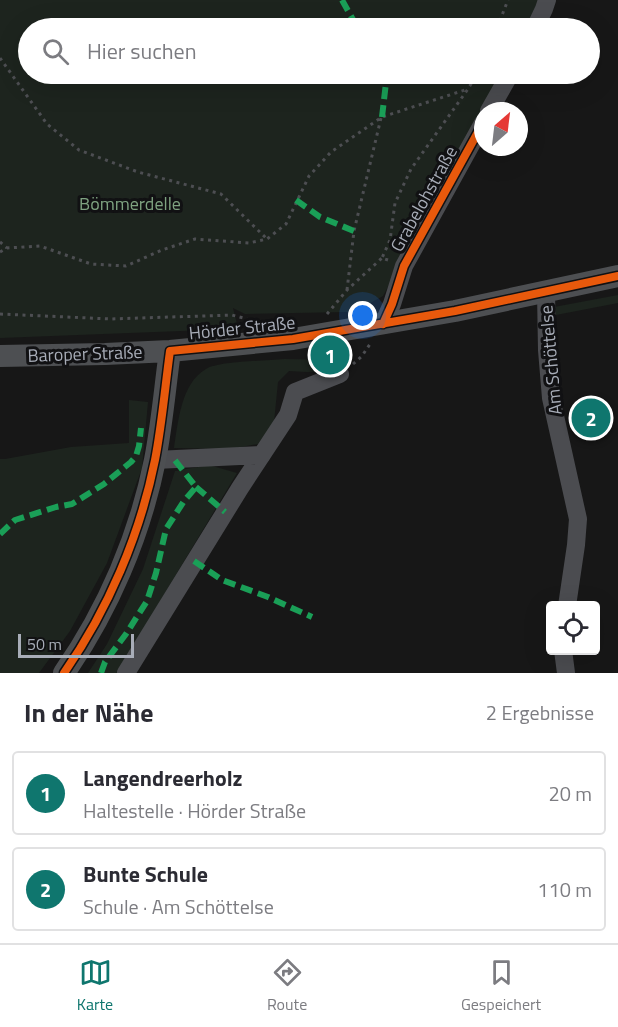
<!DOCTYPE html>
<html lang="de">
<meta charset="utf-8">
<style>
:root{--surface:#fff;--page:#f2f2f3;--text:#2b2b33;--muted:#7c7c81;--line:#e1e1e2;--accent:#0f766e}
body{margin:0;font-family:"Titillium Web",sans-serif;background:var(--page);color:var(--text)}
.controls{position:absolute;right:18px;bottom:18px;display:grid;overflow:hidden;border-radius:6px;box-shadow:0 6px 24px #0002}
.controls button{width:54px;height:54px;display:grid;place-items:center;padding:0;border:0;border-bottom:2px solid var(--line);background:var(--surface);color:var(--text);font:30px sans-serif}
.compass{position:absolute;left:474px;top:102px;width:54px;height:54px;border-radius:50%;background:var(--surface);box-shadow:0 6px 24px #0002;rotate:28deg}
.scale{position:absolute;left:18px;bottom:15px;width:116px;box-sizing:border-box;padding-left:6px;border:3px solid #a8adb8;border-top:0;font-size:16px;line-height:21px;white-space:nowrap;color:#a8adb8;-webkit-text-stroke:4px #111113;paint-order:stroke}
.you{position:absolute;left:363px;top:316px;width:21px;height:21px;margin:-15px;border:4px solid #fff;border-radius:50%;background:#1a73e8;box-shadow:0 0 0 9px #1a73e833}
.badge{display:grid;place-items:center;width:39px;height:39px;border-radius:50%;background:var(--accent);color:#fff;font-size:20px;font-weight:700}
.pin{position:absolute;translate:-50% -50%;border:3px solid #fff;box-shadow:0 2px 6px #0006}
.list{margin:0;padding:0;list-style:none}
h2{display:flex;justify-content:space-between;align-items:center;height:78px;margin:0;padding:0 24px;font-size:26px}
h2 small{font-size:20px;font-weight:400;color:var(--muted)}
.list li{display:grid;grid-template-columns:39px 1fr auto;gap:18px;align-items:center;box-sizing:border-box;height:84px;margin:0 12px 12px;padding:0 12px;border:2px solid var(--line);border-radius:6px}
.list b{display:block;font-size:22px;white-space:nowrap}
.list p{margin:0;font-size:20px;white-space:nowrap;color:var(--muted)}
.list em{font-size:20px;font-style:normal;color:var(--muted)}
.icon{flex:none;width:33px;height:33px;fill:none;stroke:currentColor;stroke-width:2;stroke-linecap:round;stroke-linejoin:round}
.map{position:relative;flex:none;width:618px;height:673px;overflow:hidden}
.search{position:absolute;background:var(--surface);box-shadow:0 6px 24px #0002;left:18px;right:18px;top:18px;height:66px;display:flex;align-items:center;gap:15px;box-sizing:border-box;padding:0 21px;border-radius:33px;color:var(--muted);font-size:22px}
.sheet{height:270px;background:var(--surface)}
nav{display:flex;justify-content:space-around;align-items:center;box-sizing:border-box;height:84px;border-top:2px solid var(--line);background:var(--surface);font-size:16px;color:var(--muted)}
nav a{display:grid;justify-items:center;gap:3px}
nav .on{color:var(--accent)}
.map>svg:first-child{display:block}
</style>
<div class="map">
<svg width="618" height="673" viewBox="0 0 618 673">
<rect width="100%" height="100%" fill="#171717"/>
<path fill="#1d241e" d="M0 0H539L529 28H28V74H506L383 296 365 306 348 312 245 314 233 308 237 324 207 330 0 338Z
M618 295V303L556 315 554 307Z
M284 359 334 360 336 371 307 372 289 371 278 382 274 422 258 444 230 449 174 448C178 423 181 383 206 369 219 361 266 361 284 359Z
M129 400 148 402 142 468 107 563 70 631 39 673H0V459H5L71 447 129 443Z
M209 465 237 473 117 673H88L107 644 143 569 175 471Z"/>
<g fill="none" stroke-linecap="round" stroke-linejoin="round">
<path stroke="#4d4e52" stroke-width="3" stroke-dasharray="3 4.5" stroke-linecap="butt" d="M497 28 508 0
M0 58 47 124 79 150 138 172 221 194 267 239
M0 242 7 248
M0 252 7 248 40 246 91 264 126 266 162 250 195 239 249 243 267 239 286 224 309 176 331 152 382 117 468 89
M388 260 382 258 390 240 395 203 411 169 468 89 477 74
M347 290 354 231 381 118
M0 314 111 319 232 315 247 319
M327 314 347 290 382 258
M353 364 362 356 370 344"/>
<path stroke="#4b4c50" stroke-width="18" d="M535 28 544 9 547 0
M489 111 510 74
M546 292 547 350 551 398 578 519 576 545 567 606
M383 324 392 304 404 266 483 123
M155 460 262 455
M563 650 566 673
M126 673 240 488 288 415 295 392 340 374"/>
<path stroke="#4d4f52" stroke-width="22" d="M0 356 105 354 170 351 293 339 455 311 618 276
M64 673C108 610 140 535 155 460 162 424 165 387 170 351"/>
<path stroke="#1a9f57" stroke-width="6" stroke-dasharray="12 6" stroke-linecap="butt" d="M342 0 356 25 359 28
M382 117 387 74
M296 200 320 217 354 231
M196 487 225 512
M0 534 15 520 56 507 72 504 104 484 131 462 136 456 139 446 141 428
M194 561 222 580 268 597 312 617
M101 673 105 662 126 634 147 601 156 573 166 529 184 501 196 487 174 459"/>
<defs>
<path id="cycleway" d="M383 324 392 304 404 266 483 123
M64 673C108 610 140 535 155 460 162 424 165 387 170 351L293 339 455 311 618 276"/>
</defs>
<use href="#cycleway" stroke="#111113" stroke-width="11"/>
<use href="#cycleway" stroke="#e8590c" stroke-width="8"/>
</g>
<g text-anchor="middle" stroke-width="6" stroke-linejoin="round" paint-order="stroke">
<g font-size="18" fill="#a8adb8" stroke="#111113">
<text transform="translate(424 199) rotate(-61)" y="6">Grabelohstraße</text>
<text transform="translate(242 328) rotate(-6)" y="6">Hörder Straße</text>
<text transform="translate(85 354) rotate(-2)" y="6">Baroper Straße</text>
<text transform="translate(551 360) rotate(-95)" y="6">Am Schöttelse</text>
</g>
<g font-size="18" fill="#7fa381" stroke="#111113">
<text x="130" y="210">Bömmerdelle</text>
</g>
</g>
</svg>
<div class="controls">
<button><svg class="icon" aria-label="locate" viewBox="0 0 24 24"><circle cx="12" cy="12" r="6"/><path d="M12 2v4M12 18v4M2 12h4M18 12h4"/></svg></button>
</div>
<svg class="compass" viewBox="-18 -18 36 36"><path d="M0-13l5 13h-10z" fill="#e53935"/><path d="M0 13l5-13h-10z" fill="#7c7c81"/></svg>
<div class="scale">50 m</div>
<div class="you"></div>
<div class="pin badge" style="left:330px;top:355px">1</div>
<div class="pin badge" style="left:591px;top:418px">2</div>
<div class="search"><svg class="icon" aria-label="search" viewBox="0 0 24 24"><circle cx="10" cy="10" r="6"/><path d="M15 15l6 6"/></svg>Hier suchen</div>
</div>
<section class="sheet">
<h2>In der Nähe<small>2 Ergebnisse</small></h2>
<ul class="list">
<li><span class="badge">1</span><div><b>Langendreerholz</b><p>Haltestelle · Hörder Straße</p></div><em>20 m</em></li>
<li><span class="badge">2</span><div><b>Bunte Schule</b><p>Schule · Am Schöttelse</p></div><em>110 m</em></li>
</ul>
</section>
<nav>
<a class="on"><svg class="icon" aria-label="map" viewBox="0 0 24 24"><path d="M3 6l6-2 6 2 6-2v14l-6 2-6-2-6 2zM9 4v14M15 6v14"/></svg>Karte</a>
<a><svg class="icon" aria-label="directions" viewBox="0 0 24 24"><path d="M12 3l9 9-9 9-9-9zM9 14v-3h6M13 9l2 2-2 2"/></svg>Route</a>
<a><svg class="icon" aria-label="saved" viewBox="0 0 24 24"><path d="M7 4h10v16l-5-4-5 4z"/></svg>Gespeichert</a>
</nav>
